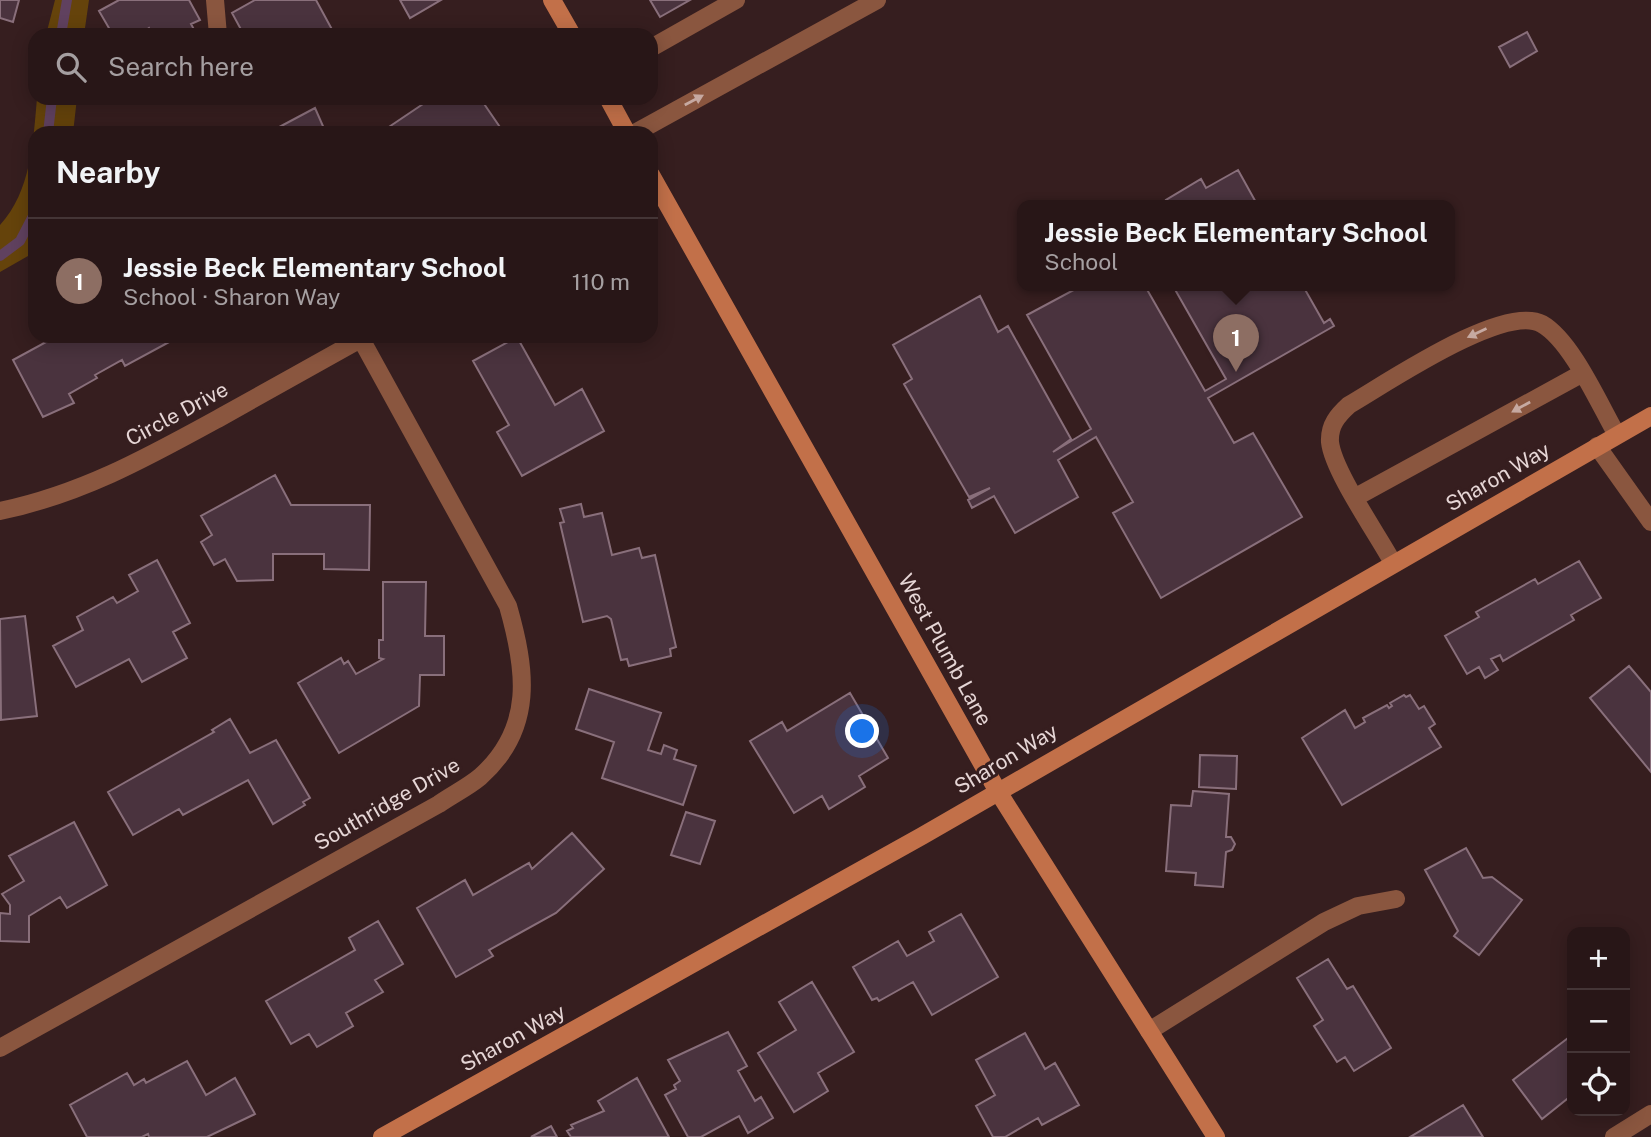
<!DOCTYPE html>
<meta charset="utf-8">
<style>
:root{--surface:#281617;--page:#342324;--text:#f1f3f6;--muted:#a59fa1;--line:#443536;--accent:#ea580c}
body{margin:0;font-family:"Public Sans",sans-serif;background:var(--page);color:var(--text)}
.controls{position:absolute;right:21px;bottom:21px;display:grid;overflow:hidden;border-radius:14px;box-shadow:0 4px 18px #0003}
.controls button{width:63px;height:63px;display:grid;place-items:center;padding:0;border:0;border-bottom:2px solid var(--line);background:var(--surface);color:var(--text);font:35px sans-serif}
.you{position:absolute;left:863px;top:732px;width:24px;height:24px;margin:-18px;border:5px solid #fff;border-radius:50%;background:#1a73e8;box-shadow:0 0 0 10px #1a73e833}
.badge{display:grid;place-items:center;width:46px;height:46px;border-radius:50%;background:var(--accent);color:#fff;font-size:23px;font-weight:700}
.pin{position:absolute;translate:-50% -58px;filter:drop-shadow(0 2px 4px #0008)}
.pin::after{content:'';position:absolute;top:37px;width:24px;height:21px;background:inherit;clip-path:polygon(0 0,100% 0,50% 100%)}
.popup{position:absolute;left:1017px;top:200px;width:438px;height:91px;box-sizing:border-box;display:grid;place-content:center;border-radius:14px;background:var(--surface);filter:drop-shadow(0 2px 5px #0005);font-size:23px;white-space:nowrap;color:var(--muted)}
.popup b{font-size:26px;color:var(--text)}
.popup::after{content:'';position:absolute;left:50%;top:100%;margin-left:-14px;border:14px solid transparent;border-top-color:var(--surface)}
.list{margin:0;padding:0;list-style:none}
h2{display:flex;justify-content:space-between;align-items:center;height:91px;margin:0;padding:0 28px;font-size:30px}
h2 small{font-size:23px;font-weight:400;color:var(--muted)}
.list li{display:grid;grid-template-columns:46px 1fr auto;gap:21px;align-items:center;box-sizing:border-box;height:126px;padding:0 28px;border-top:2px solid var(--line)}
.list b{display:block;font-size:26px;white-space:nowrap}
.list p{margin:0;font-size:23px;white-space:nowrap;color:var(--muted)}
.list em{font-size:23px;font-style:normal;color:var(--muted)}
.icon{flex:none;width:38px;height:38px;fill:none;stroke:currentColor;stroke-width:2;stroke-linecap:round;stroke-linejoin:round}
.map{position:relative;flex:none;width:1651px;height:1137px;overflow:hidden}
.search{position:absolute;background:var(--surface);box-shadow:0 4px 18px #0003;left:28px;top:28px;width:630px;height:77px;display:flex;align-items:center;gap:18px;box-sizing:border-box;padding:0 24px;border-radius:21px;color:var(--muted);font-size:26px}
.panel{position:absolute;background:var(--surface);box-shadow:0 4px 18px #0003;left:28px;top:126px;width:630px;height:217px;border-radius:21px}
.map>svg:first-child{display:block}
</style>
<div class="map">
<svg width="1651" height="1137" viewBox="0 0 1651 1137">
<rect width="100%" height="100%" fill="#361e1f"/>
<path fill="#65430b" d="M55 0H89L84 35H46Z
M37 98H77L73 133H35V252L0 272V225C31 191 33 143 37 98Z"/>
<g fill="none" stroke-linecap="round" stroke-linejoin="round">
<path stroke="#60415f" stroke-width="10" d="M61 35 67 0
M48 133 52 98
M0 256 20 241 35 212"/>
</g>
<path fill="#4a333e" stroke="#896f7b" stroke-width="2" d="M0 0H19L13 22 0 18Z
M119 0H189L200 20 191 24 197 35H153L149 28 139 35H113L99 11Z
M255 0H316L335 35H244L232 13Z
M400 0H441L410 18Z
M650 0H690L660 17Z
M1527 32 1537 51 1510 67 1499 47Z
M432 98H480L504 133H380Z
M315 108 326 133H268Z
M1238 170 1258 206H1169L1166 200 1201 179 1206 188Z
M1145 286 1205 391 1226 379 1173 286H1303L1324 323 1330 319 1334 326 1208 398 1234 443 1253 433 1302 517 1161 598 1113 513 1133 502 1096 437 1058 460 1078 497 1015 533 994 496 972 508 968 500 990 488 969 497 904 384 912 379 893 345 980 296 998 332 1008 326 1071 439 1053 452 1091 429 1027 315 1081 286Z
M57 336H168L171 341 125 366 122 360 95 375 97 378 69 394 74 403 43 417 13 360Z
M517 337 555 405 582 389 604 431 522 476 497 432 509 425 473 361Z
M275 475 291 505H370L369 570 324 569V554H273V580L237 581 225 559 214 565 201 542 212 535 201 516Z
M581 504 584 517 602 513 612 555 639 548 642 558 655 555 676 647 670 649 671 656 629 666 627 659 621 660 611 619 607 616 583 622 560 523 564 522 560 509Z
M157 560 190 623 173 632 187 658 142 682 129 659 76 687 53 646 83 630 77 617 113 597 117 603 138 591 129 575Z
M1579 561 1601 598 1571 615 1574 620 1503 661 1500 655 1491 659 1498 670 1485 678 1479 667 1467 674 1445 636 1479 617 1476 612 1535 579 1538 584Z
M383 582H426L425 636H444V675H420L419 706 339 753 298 683 341 658 344 664 348 661 356 674 383 659 379 658V640H383Z
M25 616 37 716 1 720 0 619Z
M1629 666 1651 692V772L1590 698Z
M589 689 661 713 648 750 661 754 664 745 677 750 674 759 696 766 683 805 602 778 614 742 576 729Z
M850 693 888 758 859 776 865 787 829 809 822 796 794 813 750 741 782 722 787 731Z
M1404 695 1406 697 1410 695 1419 709 1424 706 1435 724 1429 728 1441 747 1342 805 1302 738 1345 710 1355 728 1365 722 1363 718 1387 705 1389 708 1392 706 1390 703Z
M230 719 250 753 276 740 310 798 303 802 305 805 273 824 248 780 183 815 179 809 133 835 108 792 214 732 212 730Z
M1200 755 1237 756 1236 789 1199 787Z
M1193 791 1229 794 1226 837H1231L1235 844 1232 850 1226 852 1223 887 1195 885 1196 873 1166 871 1171 805 1191 806Z
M686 812 715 821 700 864 671 855Z
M74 822 107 885 67 908 60 897 29 916V942L0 941V913L10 914V905L2 894 24 881 9 856Z
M572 833 604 869 556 913 489 950 493 956 456 977 417 908 465 880 473 895 529 863 532 869Z
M1466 848 1483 878 1492 877 1522 900 1479 955 1454 936 1458 931 1425 870Z
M961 914 998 977 932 1015 913 982 879 1001 877 998 872 1000 853 967 898 941 907 956 934 941 929 932Z
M378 921 403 964 375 980 383 992 346 1013 353 1026 317 1047 309 1034 291 1044 266 1001 355 950 349 938Z
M1328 959 1347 989 1353 986 1391 1048 1354 1071 1345 1057 1337 1062 1314 1026 1323 1020 1297 978Z
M812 982 854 1052 818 1073 828 1091 794 1112 758 1053 796 1030 779 1002Z
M728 1032 747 1066 738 1071 755 1101 761 1097 773 1118 748 1133 739 1116 701 1137H688L665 1095 676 1089 674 1085 680 1081 668 1060Z
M1025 1033 1045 1069 1055 1063 1079 1105 1042 1125 1038 1118 1005 1137H993L976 1106 995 1095 976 1060Z
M1572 1035V1095L1542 1119 1513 1080Z
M187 1061 206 1095 235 1078 255 1114 207 1137H149L148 1134 142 1137H87L70 1105 127 1073 134 1085 144 1079 146 1083Z
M637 1078 669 1137H571L567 1131 573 1128 571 1125 604 1111 598 1101Z
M1463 1105 1483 1137H1410Z
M551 1126 557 1137H531Z"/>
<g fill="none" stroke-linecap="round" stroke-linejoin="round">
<path stroke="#8a563f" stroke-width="18" d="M215 0 218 35
M651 48 736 0
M635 133 877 0
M1356 497 1581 374
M1393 563C1378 535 1333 471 1330 442 1329 425 1338 415 1349 405 1387 383 1504 303 1542 324 1572 341 1600 406 1617 435
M1149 1031 1324 922 1358 906 1396 899"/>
<path stroke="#8a563f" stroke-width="18" d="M1597 446 1651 522
M0 511C82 494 148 457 221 417 269 390 318 363 366 336
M0 1048 439 804C452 795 468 787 480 777 535 728 526 669 508 606L361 339
M1614 1137 1651 1114"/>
<path stroke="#c27049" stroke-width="18" d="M552 0 572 35
M608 98 627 133
M651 175 997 790 1216 1137
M382 1137 922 836 1651 416"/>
</g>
<defs><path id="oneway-solid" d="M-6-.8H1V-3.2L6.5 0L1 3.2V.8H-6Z" transform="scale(1.75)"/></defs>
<g fill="#c6a9a1">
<use href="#oneway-solid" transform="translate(694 100) rotate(-28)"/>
<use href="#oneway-solid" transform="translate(1477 333) rotate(155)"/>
<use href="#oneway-solid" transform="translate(1521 407) rotate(151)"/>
</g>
<g text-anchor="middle" stroke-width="6" stroke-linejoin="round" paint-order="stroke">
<g font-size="21" fill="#e6d6d6" stroke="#361e1f">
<text transform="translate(177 414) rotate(-28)" y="7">Circle Drive</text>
<text transform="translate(1498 477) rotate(-30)" y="7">Sharon Way</text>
<text transform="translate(945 650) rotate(61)" y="7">West Plumb Lane</text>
<text transform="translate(1006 759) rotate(-31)" y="7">Sharon Way</text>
<text transform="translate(387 804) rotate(-30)" y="7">Southridge Drive</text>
<text transform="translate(513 1038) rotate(-29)" y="7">Sharon Way</text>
</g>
</g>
</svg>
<div class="controls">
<button>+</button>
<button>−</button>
<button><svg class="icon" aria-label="locate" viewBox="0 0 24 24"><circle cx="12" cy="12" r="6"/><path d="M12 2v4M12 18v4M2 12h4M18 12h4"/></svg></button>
</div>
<div class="you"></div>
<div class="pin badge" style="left:1236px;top:372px;background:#8d6e63">1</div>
<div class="popup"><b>Jessie Beck Elementary School</b>School</div>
<div class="search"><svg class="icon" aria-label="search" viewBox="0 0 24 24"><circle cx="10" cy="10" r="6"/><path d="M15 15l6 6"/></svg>Search here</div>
<section class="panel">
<h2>Nearby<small></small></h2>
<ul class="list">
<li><span class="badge" style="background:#8d6e63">1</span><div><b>Jessie Beck Elementary School</b><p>School · Sharon Way</p></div><em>110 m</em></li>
</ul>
</section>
</div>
